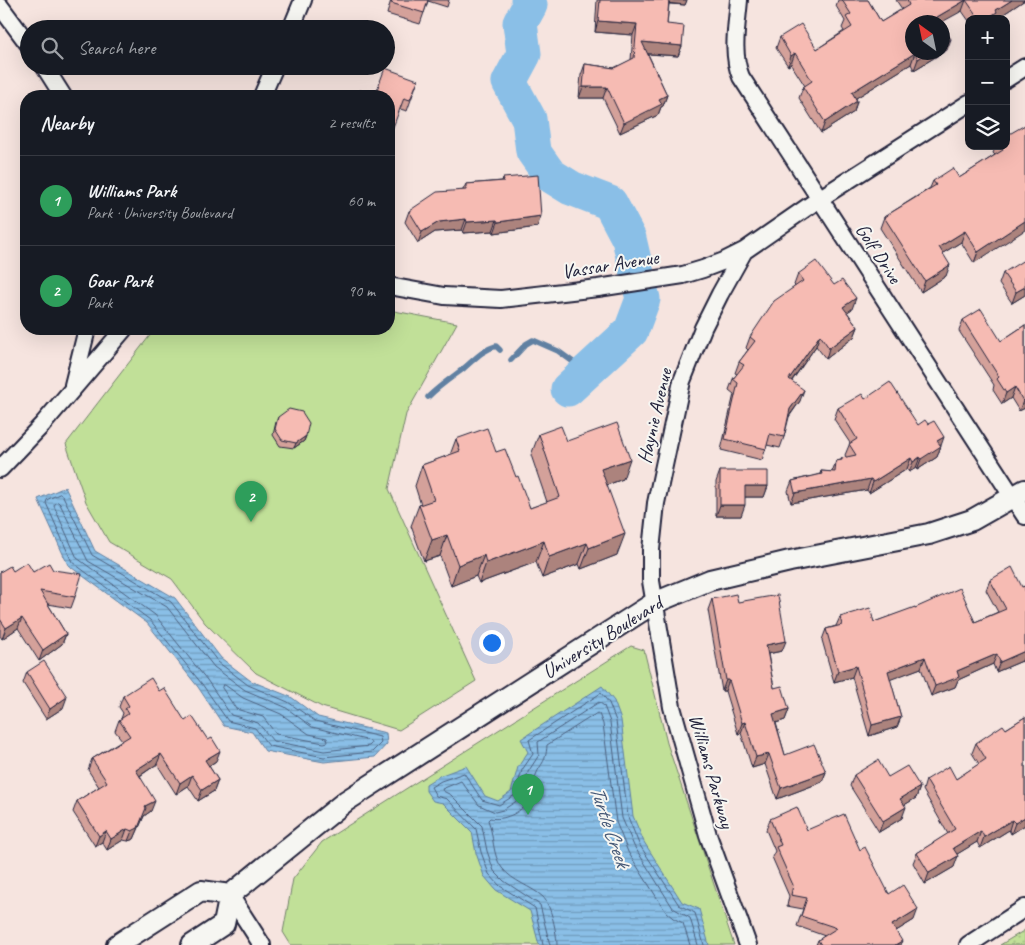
<!DOCTYPE html>
<meta charset="utf-8">
<style>
:root{--surface:#171b24;--page:#242831;--text:#f1f3f6;--muted:#9ea1a6;--line:#363941;--accent:#ea580c}
body{margin:0;font-family:Caveat,sans-serif;background:var(--page);color:var(--text)}
.controls{position:absolute;right:15px;top:15px;display:grid;overflow:hidden;border-radius:10px;box-shadow:0 5px 20px #0002}
.controls button{width:45px;height:45px;display:grid;place-items:center;padding:0;border:0;border-bottom:1px solid var(--line);background:var(--surface);color:var(--text);font:25px sans-serif}
.compass{position:absolute;left:905px;top:15px;width:45px;height:45px;border-radius:50%;background:var(--surface);box-shadow:0 5px 20px #0002;rotate:327deg}
.you{position:absolute;left:491px;top:642px;width:18px;height:18px;margin:-12px;border:4px solid #fff;border-radius:50%;background:#1a73e8;box-shadow:0 0 0 8px #1a73e833}
.badge{display:grid;place-items:center;width:32px;height:32px;border-radius:50%;background:var(--accent);color:#fff;font-size:16px;font-weight:700}
.pin{position:absolute;translate:-50% -41px;filter:drop-shadow(0 1px 2px #0008)}
.pin::after{content:'';position:absolute;top:26px;width:18px;height:15px;background:inherit;clip-path:polygon(0 0,100% 0,50% 100%)}
.list{margin:0;padding:0;list-style:none}
h2{display:flex;justify-content:space-between;align-items:center;height:65px;margin:0;padding:0 20px;font-size:21px}
h2 small{font-size:16px;font-weight:400;color:var(--muted)}
.list li{display:grid;grid-template-columns:32px 1fr auto;gap:15px;align-items:center;box-sizing:border-box;height:90px;padding:0 20px;border-top:1px solid var(--line)}
.list b{display:block;font-size:19px;white-space:nowrap}
.list p{margin:0;font-size:16px;white-space:nowrap;color:var(--muted)}
.list em{font-size:16px;font-style:normal;color:var(--muted)}
.icon{flex:none;width:28px;height:28px;fill:none;stroke:currentColor;stroke-width:2;stroke-linecap:round;stroke-linejoin:round}
.map{position:relative;flex:none;width:1025px;height:945px;overflow:hidden}
.search{position:absolute;background:var(--surface);box-shadow:0 5px 20px #0002;left:20px;top:20px;width:375px;height:55px;display:flex;align-items:center;gap:12px;box-sizing:border-box;padding:0 18px;border-radius:28px;color:var(--muted);font-size:19px}
.panel{position:absolute;background:var(--surface);box-shadow:0 5px 20px #0002;left:20px;top:90px;width:375px;height:245px;border-radius:20px}
.map>svg:first-child{display:block}
</style>
<div class="map">
<svg width="1025" height="945" viewBox="0 0 1025 945">
<defs>
<pattern id="grass-dots" width="8" height="8" patternUnits="userSpaceOnUse" patternTransform="scale(1.25)"><rect width="8" height="8" fill="#c1e098"/><path d="M2 2h.1M6 6h.1" fill="none" stroke="#a6c084" stroke-width="1.8" stroke-linecap="round"/></pattern>
<pattern id="water-rules" width="6" height="5" patternUnits="userSpaceOnUse" patternTransform="scale(1.25)"><rect width="6" height="5" fill="#8abfe7"/><path d="M0 2.5h6" fill="none" stroke="#709bbc"/></pattern>
</defs>
<rect width="100%" height="100%" fill="#f6e4df"/>
<filter id="ink" filterUnits="userSpaceOnUse"><feTurbulence type="fractalNoise" baseFrequency=".02" numOctaves="2"/><feDisplacementMap in="SourceGraphic" scale="10" xChannelSelector="R" yChannelSelector="G"/><feConvolveMatrix kernelMatrix="1 2 1 2 8 2 1 2 1" color-interpolation-filters="sRGB"/></filter>
<g filter="url(#ink)">
<path fill="url(#grass-dots)" stroke="#72816a" d="M1025 930V945H1000Z"/>
<path fill="#c1e098" stroke="#72816a" d="M389 310 457 323 406 414 389 489 476 681 399 730 322 707 256 673 205 623 172 579 109 542 86 502 66 444 155 329H389Z
M631 646 644 650 667 743 734 945H291L283 932 293 879 322 842Z"/>
<path fill="url(#water-rules)" stroke="#6080a2" d="M65 487 95 551 175 598 221 658 251 681 291 697 318 717 386 733 387 744 375 757 324 762 265 751 252 732 224 726 198 687 147 623 68 565 38 499Z
M602 686 614 701 621 720 633 816 644 842 682 902 699 909 709 945H539L530 911 496 890 484 876 476 853 472 832 443 803 433 801 426 791V784L439 776 466 766 485 796 498 801 511 792 518 767 528 752 521 739Z"/>
<g fill="none" stroke-linecap="round" stroke-linejoin="round">
<path stroke="#4c6180" stroke-width="1" d="M60 494 63 496 92 555 171 602 218 662 248 685 288 702 315 721 380 737 381 743 372 752 324 757 269 746 255 728 228 721 202 684 150 620 72 562 46 503 47 500Z
M58 502 60 504 88 561 167 607 214 667 245 690 285 707 312 727 370 741 371 744 369 746 324 751 273 741 258 723 231 715 207 680 155 615 77 558 54 506 55 504Z
M223 685H225L243 698 281 714 309 734 327 738 328 742 324 743 276 734 263 717 236 709 222 688Z
M543 945 535 908 500 886 489 874 481 852 476 829 447 799 436 796 431 787 441 781 464 773 482 800 499 805 515 795 522 770 533 754 529 740 601 693 609 703 616 721 628 817 639 844 679 905 695 913 704 945
M550 945 540 905 504 881 494 871 487 851 482 826 451 795 443 791 442 789 461 781 479 805 495 812 503 810 521 798 528 772 539 755 538 742 599 702 604 706 610 722 622 818 634 846 673 908 690 918 698 945
M557 945C557 934 551 905 543 897 531 886 513 882 502 868 492 855 494 835 488 820L490 818C503 821 521 813 528 801 531 794 532 785 535 778 540 762 546 765 547 745L597 713 599 714 603 724 616 822 628 852 666 912 673 918 683 923 690 945"/>
<path stroke="#6080a2" stroke-width="5.5" d="M511 360 526 344 533 340 558 351 587 372
M428 397C439 386 451 378 463 369 474 360 482 350 496 346L500 350"/>
<path stroke="#8abfe7" stroke-width="35" d="M528 0 530 5 520 23 524 54 509 82 529 119 533 151 550 175 571 188 610 203 629 239 643 299 631 331 568 389"/>
<defs>
<path id="minor" d="M739 0C737 25 731 53 741 77L1025 516
M0 6 29 45
M291 29 303 0
M44 66 63 96
M1006 79 1025 67
M262 96 275 66
M744 251 720 294 703 328 682 381 656 503 651 550V581L672 707 708 835 748 945
M389 286 444 296 501 299 598 288 683 275 703 269 724 261 744 251 819 199 969 103
M73 385 87 329
M0 469 42 425 124 329
M230 895 262 945
M968 945 1025 908"/>
<path id="tertiary" d="M117 945 201 891 230 895
M192 945 224 924 230 895 346 801 654 603 710 580 790 561 929 534 972 520 1025 490"/>
</defs>
<use href="#minor" stroke="#22223b" stroke-width="20"/>
<use href="#tertiary" stroke="#22223b" stroke-width="24"/>
<use href="#minor" stroke="#f6f6f2" stroke-width="16"/>
<use href="#tertiary" stroke="#f6f6f2" stroke-width="20"/>
</g>
<path fill="#d4a19a" stroke="#22223b" d="M391 0H449L447 7 428 1 420 24 387 14Z
M597 0H687L685 5 669 4 667 24 682 46 678 56 648 54 667 95 663 106 661 107 658 115 620 133 603 98H579L581 75 585 64 614 68 631 60 633 35 595 32Z
M838 0H868L881 22 902 9 896 0H1025L996 19H969V21L962 11 912 22 947 50 914 70 911 64 856 98 857 101 854 112 821 133 799 98 803 87 805 86 791 64 788 66 776 48 780 37 817 49 844 31 842 28 845 21 836 6Z
M418 80 407 111 400 109 375 95Z
M1025 125 974 263 961 242 943 253 946 276 921 292 880 228 884 217 930 188 933 181 959 178 995 155 993 153 996 146H1006Z
M503 178 537 227 494 233 493 231 463 233 462 230 435 232 418 243 405 222 409 211 463 190 466 184 502 181Z
M1003 273 1025 295 1012 303 999 284Z
M798 274 852 309 847 312 858 327 854 337 826 359 816 346 792 381 800 401 789 417 784 437 780 448 767 445 762 460 721 450 734 394 729 390 733 379 737 374 735 373 739 362 748 350 746 348 750 337 795 286 794 285Z
M963 320 1001 341 1025 325V408L1019 411 1011 398 1002 404 993 390 994 385 959 331Z
M865 399 918 425 941 446 937 457 917 470 916 468 909 472 907 469 869 493 867 490 791 503 788 491 792 481 820 474 821 471 832 472 836 461 841 460 842 458 846 457 845 455 850 443 834 419 838 408Z
M278 417 306 436 304 441 294 448 280 446 273 435 276 422Z
M539 434 567 441 623 479 607 485 617 555 581 569 579 564 542 578 536 562 479 583 476 576 451 586 440 556 424 561 411 526 419 505H421L415 486 422 465 450 455 456 439 496 452 516 477 530 508 547 502 531 455Z
M720 471 768 486 764 497H745L741 516H716V482Z
M53 570 75 597 71 608 48 604 66 634 62 644 39 661 18 628 2 639 0 636V572L13 571 33 572Z
M990 580 1022 587 1025 586V665L1022 661 996 672 993 664 958 680 955 687 931 696 921 668 890 679 901 717 897 727 869 736 852 677 834 682 822 640 826 629 836 626 840 617 874 622 915 608 975 622 998 612 986 590Z
M712 599 738 602 782 651 768 654 774 688 789 709 785 720 776 723 785 755 826 772 822 782 777 799 765 764 752 768 741 733 738 734 725 691H722L708 610Z
M27 672 63 708 46 719 23 683Z
M159 691 185 721 216 761 209 766 218 780 214 791 198 801 188 786 176 794 157 764 140 776 151 811 144 816 134 839 128 841 123 840 107 850 102 842 95 846 73 812 77 801 99 787 88 770 92 759 122 740 115 731 119 720 121 719 123 713 119 707 123 696Z
M1025 717V825L1011 834 1009 830 980 848 977 842 957 854 954 867 925 884 913 863 917 853 948 834 923 790 926 780 956 779 979 764 972 753 976 743 1006 729Z
M854 775 888 777 920 787 916 798 904 805 902 818 879 832 850 786Z
M770 819 807 830 860 850 889 894 914 920 896 931 900 945H816L818 940 825 936 797 926 803 909 787 906 789 896 772 857 775 851 766 830Z"/>
<path fill="#ac837d" stroke="#22223b" d="M667 0H687L685 5 666 3Z
M966 0 962 11 942 22H935L937 17Z
M1012 0H1025L996 19H986L996 10Z
M598 21 637 24 633 35 595 32Z
M951 39 947 50 914 70 918 59 929 52H942V44Z
M642 42 682 46 678 56 638 53Z
M795 53 791 64 788 66 791 56Z
M915 53 911 64 848 103 852 92Z
M583 87H607L603 98H579Z
M667 95 663 106 661 107 658 115 620 133 624 123 659 99Z
M857 101 854 112 821 133 825 122Z
M541 216 537 227 494 233 498 222Z
M466 219 462 230 435 232 418 243 422 232 439 222Z
M497 220 493 231 463 233 467 222Z
M1025 221V230L974 263 978 252Z
M965 231 961 242 935 258 939 247Z
M950 265 946 276 921 292 925 281Z
M1025 287V295L1012 303 1016 292Z
M856 298 852 309 839 318 843 307Z
M858 327 854 337 826 359 829 348Z
M820 335 816 346 785 390 789 379Z
M1015 387 1011 398 1002 404 1006 393Z
M804 390 800 401 786 420 790 409Z
M1025 399V408L1019 411 1023 401Z
M306 436 304 441 294 448 296 443Z
M944 437 937 457 917 470 921 459 937 441Z
M920 457 916 468 909 472 913 462Z
M911 458 907 469 869 493 873 482Z
M630 459 623 479 593 490 601 469Z
M871 479 867 490 791 503 795 493Z
M745 486H768L764 497H741Z
M720 505H745L741 516H716Z
M625 534 617 555 581 569 589 548Z
M447 535 440 556 424 561 432 540Z
M544 541 536 562 479 583 486 563Z
M587 543 579 564 542 578 549 557Z
M484 555 476 576 451 586 458 565Z
M22 618 18 628 2 639 6 628Z
M66 634 62 644 39 661 43 650Z
M786 641 782 651 762 655 766 645Z
M1025 651V654L1022 661 996 672 1000 662Z
M997 654 993 664 958 680 955 687 931 696 935 686 957 671Z
M925 657 921 668 884 682 888 671Z
M856 666 852 677 834 682 838 671Z
M726 680H729L725 691H722Z
M67 697 63 708 46 719 50 709Z
M789 709 785 720 769 725 773 714Z
M901 717 897 727 869 736 872 725Z
M745 722 741 733 738 734 742 723Z
M220 751 216 761 201 771 205 760Z
M161 754 157 764 132 781 136 770Z
M769 754 765 764 752 768 756 757Z
M826 772 822 782 777 799 781 788Z
M192 775 188 786 176 794 180 783Z
M218 780 214 791 198 801 202 790Z
M920 787 916 798 896 810 900 799Z
M155 801 151 811 144 816 134 839 128 841 132 831 145 806Z
M906 807 902 818 879 832 883 821Z
M1025 817V825L1011 834 1015 823Z
M1012 820 1009 830 980 848 984 837Z
M127 829 123 840 107 850 111 839Z
M106 831 102 842 95 846 99 836Z
M981 831 977 842 949 859 953 848Z
M958 856 954 867 925 884 929 873Z
M918 909 914 920 888 936 892 925Z
M902 941 900 945H895Z"/>
<path fill="#f6bbb3" stroke="#22223b" d="M392 0H428L424 13 391 3Z
M600 0H669L667 24 684 26 682 46 642 42 667 95 659 99 662 104 624 123 607 87H583L585 64 614 68 634 58 637 24 598 21Z
M842 0H868L881 22 909 5 907 0H1012L996 10 997 12 986 19H979L966 0 937 17 941 22H912V52H929L918 59 915 53 852 92 857 101 825 122 803 87 812 81 795 53 791 56 780 37 801 24 817 49 852 27 846 17 851 14Z
M942 25 951 39 942 44Z
M385 68 418 80 410 100 404 98 389 138V96H357L360 90 375 95Z
M1025 125V221L978 252 965 231 939 247 950 265 925 281 884 217 936 185 933 181 953 168 959 178 1003 150 1000 146H1006V136Z
M538 175 541 216 498 222 497 220 467 222 466 219 439 222 422 232 409 211 437 192 466 190V184L504 181 503 178Z
M1024 260 1025 262V287L1016 292 1003 273Z
M816 261 834 285 842 280 856 298 843 307 858 327 829 348 820 335 789 379 804 390 790 409 784 437 770 434 766 449 725 439 738 383 733 379 744 365 739 362 755 341 750 337 774 301 803 281 798 274Z
M981 309 1001 341 1025 325V399L1023 401 1015 387 1006 393 997 379 999 377 963 320Z
M890 382 918 425 925 420 928 424 934 421 944 437 937 441 941 446 921 459 920 457 913 462 911 458 873 482 871 479 795 493 792 481 822 474 821 471 835 472 836 461 842 460V458L856 455 849 444 857 439 838 408 862 394 865 399Z
M289 409 302 412 309 423 306 436 296 443 282 440 275 429 278 417Z
M617 423 630 459 601 469 625 534 589 548 587 543 549 557 544 541 486 563 484 555 458 565 447 535 432 540 419 505 434 500 422 465 460 451 456 439 487 428 496 452 505 449 516 477 518 476 530 508 560 497 539 434 561 426 567 441Z
M720 471H768V486H745V505H720Z
M27 562 33 572 49 563 53 570 82 574 75 597 40 591 66 634 43 650 22 618 6 628 0 619V572L10 566 13 571Z
M1012 567 1022 587 1025 586V651L1000 662 997 654 957 671 959 677 935 686 925 657 888 671 901 717 872 725 856 666 838 671 826 629 842 625 840 617 870 608 874 622 915 607V608L960 588 975 622 1006 609 990 580Z
M736 594 738 602 778 595 786 641 766 645 774 688 782 686 789 709 773 714 785 755 814 744 826 772 781 788 769 754 756 757 745 722 742 723 729 680H726L712 599Z
M44 661 67 697 50 709 27 672Z
M151 678 159 691 164 688 185 721 192 716 208 740 212 738 220 751 205 760 218 780 202 790 192 775 180 783 161 754 136 770 155 801 145 806 146 808 138 828 132 831 127 829 111 839 106 831 99 836 77 801 107 782 92 759 130 736 119 720 128 714 125 709 129 706 123 696Z
M1025 717V817L1015 823 1012 820 984 837 981 831 953 848 958 856 929 873 917 853 955 829 926 780 949 766 956 779 986 759 976 743 1003 725 1006 729Z
M878 760 888 777 907 766 920 787 900 799 906 807 883 821 854 775Z
M797 807 807 830 844 814 860 850 865 847 889 894 903 885 918 909 892 925 902 941 895 945H821L818 940 837 928 801 916 807 898 791 895 793 885 776 847 781 845 770 819Z"/>
</g>
<g text-anchor="middle" stroke-width="4" stroke-linejoin="round" paint-order="stroke">
<g font-size="20" fill="#22223b" stroke="#f6f6f2">
<text transform="translate(879 253) rotate(57)" y="7">Golf Drive</text>
<text transform="translate(610 264) rotate(-9)" y="7">Vassar Avenue</text>
<text transform="translate(654 416) rotate(-77)" y="7">Haynie Avenue</text>
<text transform="translate(602 637) rotate(-32)" y="7">University Boulevard</text>
<text transform="translate(712 771) rotate(74)" y="7">Williams Parkway</text>
</g>
<g font-size="21" font-style="italic" fill="#465977" stroke="#f6f6f2">
<text transform="translate(610 826) rotate(71)" y="7">Turtle Creek</text>
</g>
</g>
</svg>
<div class="controls">
<button>+</button>
<button>−</button>
<button><svg class="icon" aria-label="layers" viewBox="0 0 24 24"><path d="M12 4l9 5-9 5-9-5zM3 14l9 5 9-5"/></svg></button>
</div>
<svg class="compass" viewBox="-18 -18 36 36"><path d="M0-13l5 13h-10z" fill="#e53935"/><path d="M0 13l5-13h-10z" fill="#9ea1a6"/></svg>
<div class="you"></div>
<div class="pin badge" style="left:528px;top:815px;background:#2e9e5b">1</div>
<div class="pin badge" style="left:251px;top:522px;background:#2e9e5b">2</div>
<div class="search"><svg class="icon" aria-label="search" viewBox="0 0 24 24"><circle cx="10" cy="10" r="6"/><path d="M15 15l6 6"/></svg>Search here</div>
<section class="panel">
<h2>Nearby<small>2 results</small></h2>
<ul class="list">
<li><span class="badge" style="background:#2e9e5b">1</span><div><b>Williams Park</b><p>Park · University Boulevard</p></div><em>60 m</em></li>
<li><span class="badge" style="background:#2e9e5b">2</span><div><b>Goar Park</b><p>Park</p></div><em>90 m</em></li>
</ul>
</section>
</div>
